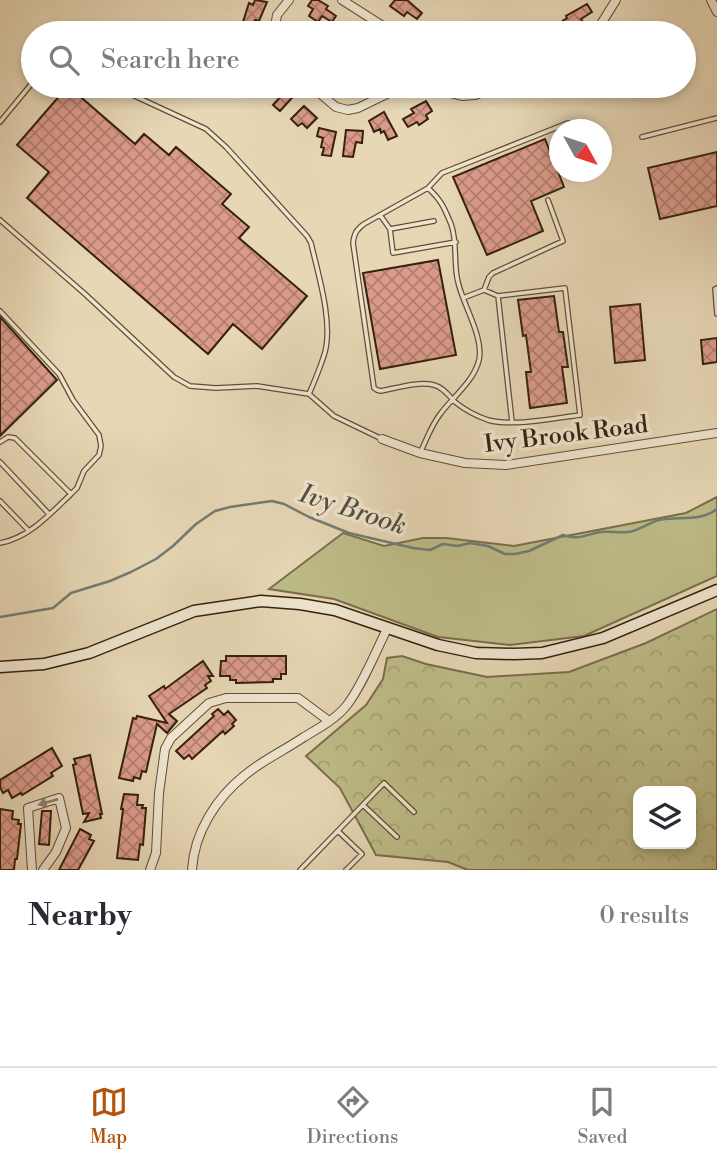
<!DOCTYPE html>
<style>
:root{--surface:#fff;--page:#f7f7f7;--text:#2b2b33;--muted:#7c7c81;--line:#e1e1e2;--accent:#b45309}
body{margin:0;font-family:"Libre Bodoni",serif;background:var(--page);color:var(--text)}
.controls{position:absolute;right:21px;bottom:21px;display:grid;overflow:hidden;border-radius:14px;box-shadow:0 4px 10px #0003}
.controls button{width:63px;height:63px;display:grid;place-items:center;padding:0;border:0;border-bottom:2px solid var(--line);background:var(--surface);color:var(--text);font:35px sans-serif}
.compass{position:absolute;left:549px;top:119px;width:63px;height:63px;border-radius:50%;background:var(--surface);box-shadow:0 4px 10px #0003;rotate:130deg}
.list{margin:0;padding:0;list-style:none}
h2{display:flex;justify-content:space-between;align-items:center;height:91px;margin:0;padding:0 28px;font-size:30px}
h2 small{font-size:23px;font-weight:400;color:var(--muted)}
.icon{flex:none;width:38px;height:38px;fill:none;stroke:currentColor;stroke-width:2;stroke-linecap:round;stroke-linejoin:round}
.map{position:relative;flex:none;width:717px;height:870px;overflow:hidden}
.search{position:absolute;background:var(--surface);box-shadow:0 4px 10px #0003;left:21px;right:21px;top:21px;height:77px;display:flex;align-items:center;gap:18px;box-sizing:border-box;padding:0 24px;border-radius:38px;color:var(--muted);font-size:26px}
.sheet{height:196px;background:var(--surface)}
nav{display:flex;justify-content:space-around;align-items:center;box-sizing:border-box;height:98px;border-top:2px solid var(--line);background:var(--surface);font-size:19px;color:var(--muted)}
nav a{display:grid;justify-items:center;gap:4px}
nav .on{color:var(--accent)}
.map>svg:first-child{display:block}
</style>
<div class="map">
<svg width="717" height="870" viewBox="0 0 717 870">
<defs>
<pattern id="forest-crowns" width="20" height="18" patternUnits="userSpaceOnUse" patternTransform="scale(1.75)"><rect width="20" height="18" fill="#bdbc88"/><path d="M2 6a3 3 0 1 1 6 0M12 15a3 3 0 1 1 6 0" fill="none" stroke="#a3a174"/></pattern>
<pattern id="building-cross-hatch" width="8" height="8" patternUnits="userSpaceOnUse" patternTransform="scale(1.75)"><rect width="8" height="8" fill="#db9b8b"/><path d="M0 0l8 8M0 8l8-8" fill="none" stroke="#b27e70"/></pattern>
</defs>
<rect width="100%" height="100%" fill="#e7d7b5"/>
<filter id="stains"><feTurbulence type="fractalNoise" baseFrequency=".00286" numOctaves="4"/><feColorMatrix values="0 0 0 0 .2 0 0 0 0 .09 0 0 0 0 .02 0 0 0 .5 -.17"/></filter>
<radialGradient id="worn" r=".72"><stop offset=".6" stop-color="#630" stop-opacity="0"/><stop offset="1" stop-color="#630" stop-opacity=".3"/></radialGradient>
<path fill="url(#forest-crowns)" stroke="#7a6e4b" stroke-width="2" fill-rule="evenodd" d="M717 609V870H468L448 862 376 855 340 788 306 756 366 705 383 679 387 658 402 656 426 664 487 677 569 672 646 643ZM638 791H691V844H638Z"/>
<path fill="#bdbc88" stroke="#7a6e4b" stroke-width="2" d="M717 497V576L584 636 510 645 438 637 334 599 269 589 343 533 384 546 423 538H446L514 546 686 513Z"/>
<g fill="none" stroke-linecap="round" stroke-linejoin="round">
<path stroke="#717c73" stroke-width="2.5" d="M0 617 53 608 71 593 110 581 131 572 156 559 173 546 196 524 215 511 230 507 272 501 284 504 309 517 349 533 413 548 430 550 443 544 458 546 470 543 488 546 505 554H515L529 551 563 535C579 541 586 534 601 532 610 531 619 533 628 532 638 531 648 523 659 520 679 516 700 522 717 509"/>
</g>
<path fill="url(#building-cross-hatch)" stroke="#36210e" stroke-width="2" d="M255 0 267 2 259 21 255 20 251 29 242 25 249 3 253 5Z
M312 0H318L328 6 326 9 336 16 332 22 322 16 318 22 309 16 313 9 308 6Z
M395 0H407L422 13 417 19 407 12 404 16 390 6Z
M587 4 592 12 581 19 584 23 570 31 555 26 567 18 566 16Z
M68 86 135 144 144 134 169 155 176 147 231 194 222 204 249 227 239 238 307 296 262 349 233 324 208 354 27 198 49 172 17 145Z
M275 86H295L299 90 280 111 273 105 283 94Z
M426 101 432 111 426 115 428 119 419 125 417 122 408 127 403 119 414 113 411 109Z
M304 106 317 118 307 128 302 123 298 126 291 119Z
M384 112 397 136 388 140 384 131 381 133 380 129 374 132 369 121Z
M319 128 336 132 331 156 322 155 324 148 321 147 323 138 317 136Z
M346 130 363 131 362 143 356 142 353 157 343 156Z
M545 139 564 187 531 201 543 231 487 255 453 177Z
M717 152V206L660 219 648 168Z
M438 260 456 355 380 369 363 273Z
M554 296 559 332H563L568 367H562L567 403 530 408 526 372H531L526 335 523 336 518 300Z
M640 304 645 360 615 363 610 307Z
M0 317 57 380 0 436Z
M717 338V362L703 364 701 340Z
M226 656H286V674H281V679H273V682L236 683V680H230V676H220L221 661H226Z
M203 661 213 676H208L211 681 205 685 207 688 169 714 177 721 167 733 157 724 146 772 142 771 140 779 134 777 133 781 119 778 133 718 136 719 137 716 167 723 149 696 164 686 165 689Z
M218 709 224 715 228 711 236 720 232 724 234 726 225 734 223 731 192 759 189 755 184 759 176 751 214 716 212 714Z
M52 748 62 766 51 773 53 776 22 795 21 793 12 798 8 790 3 793 0 787V780Z
M90 755 102 814H100L101 818 84 822 89 813 83 814 73 765 76 764 74 759Z
M124 794 138 795 137 805H143L142 808H146L143 845 140 844 138 860 117 858 123 809H121Z
M0 809 13 811 12 819 19 820 18 824H21L17 859H15L14 870H0Z
M42 811H51L49 845 39 844Z
M80 829 91 835 89 839 94 841 78 870H59Z"/>
<g fill="none" stroke-linecap="round" stroke-linejoin="round">
<defs>
<path id="service" d="M113 86 206 129 226 147 307 236 311 243C318 274 333 321 325 352 321 366 315 380 309 394
M0 122 33 82
M642 137 717 118
M428 188 442 173 568 123 573 125 575 130
M380 215 390 229 393 253 456 242
M0 220 85 294 174 377 190 386 216 388 257 386 309 394 334 416 382 439
M390 229 434 221
M484 290 489 277 493 273 563 241 548 200
M498 296 512 422
M0 311 59 374 73 400 99 435 101 446 99 455 84 471 77 488 71 494C51 513 29 538 0 543
M717 314 715 289 717 288
M0 442 8 437 15 438 71 494
M421 451C427 438 432 424 441 413 453 397 474 381 479 360 484 337 463 305 458 282 453 263 458 243 451 224 444 207 441 200 428 188L364 224C356 230 354 234 353 243L374 388 377 390 381 391C397 388 418 381 434 385 443 387 449 396 455 402 465 410 476 416 488 420 512 427 555 418 580 415L565 288 498 296 484 290 463 298
M0 462 49 514
M0 501 29 531
M363 805 397 837
M338 831 362 854 346 870
M300 870 384 783 414 812"/>
<path id="minor" d="M342 0 386 28
M711 0 717 12
M274 33 277 15 289 0
M590 33 601 24 616 0
M311 86 336 107 348 110 358 108 391 92 423 86 462 96 475 95 498 86
M382 439 420 453 465 463 506 465 717 433
M32 870 28 808 59 798 66 828 56 852 43 870
M150 870 156 853 159 793 165 749 171 738 209 703 226 698H298L329 721
M192 870C194 833 216 798 245 775 263 760 285 750 304 737 319 728 336 719 347 705 363 684 375 653 387 629"/>
<path id="secondary" d="M0 667 44 664 89 653 194 611 261 601 300 604 335 610 438 645 476 653 514 654 542 653 603 638 717 590"/>
</defs>
<use href="#service" stroke="#624e38" stroke-width="6"/>
<use href="#minor" stroke="#624e38" stroke-width="10"/>
<use href="#secondary" stroke="#36210e" stroke-width="13"/>
<use href="#service" stroke="#efe5cf" stroke-width="3.5"/>
<use href="#minor" stroke="#efe5cf" stroke-width="8"/>
<use href="#secondary" stroke="#efe5cf" stroke-width="10"/>
</g>
<defs><path id="oneway-solid" d="M-6-.8H1V-3.2L6.5 0L1 3.2V.8H-6Z" transform="scale(1.75)"/></defs>
<use fill="#92836e" href="#oneway-solid" transform="translate(48 802) rotate(164)"/>
<g text-anchor="middle" stroke-width="7" stroke-linejoin="round" paint-order="stroke">
<g font-size="24" fill="#36210e" stroke="#efe5cf">
<text transform="translate(566 434) rotate(-7)" y="8">Ivy Brook Road</text>
</g>
<g font-size="26" font-style="italic" fill="#544e40" stroke="#efe5cf">
<text transform="translate(353 509) rotate(18)" y="9">Ivy Brook</text>
</g>
</g>
<rect width="100%" height="100%" filter="url(#stains)"/>
<rect width="100%" height="100%" fill="url(#worn)"/>
</svg>
<div class="controls">
<button><svg class="icon" aria-label="layers" viewBox="0 0 24 24"><path d="M12 4l9 5-9 5-9-5zM3 14l9 5 9-5"/></svg></button>
</div>
<svg class="compass" viewBox="-18 -18 36 36"><path d="M0-13l5 13h-10z" fill="#e53935"/><path d="M0 13l5-13h-10z" fill="#7c7c81"/></svg>
<div class="search"><svg class="icon" aria-label="search" viewBox="0 0 24 24"><circle cx="10" cy="10" r="6"/><path d="M15 15l6 6"/></svg>Search here</div>
</div>
<section class="sheet">
<h2>Nearby<small>0 results</small></h2>
<ul class="list">
</ul>
</section>
<nav>
<a class="on"><svg class="icon" aria-label="map" viewBox="0 0 24 24"><path d="M3 6l6-2 6 2 6-2v14l-6 2-6-2-6 2zM9 4v14M15 6v14"/></svg>Map</a>
<a><svg class="icon" aria-label="directions" viewBox="0 0 24 24"><path d="M12 3l9 9-9 9-9-9zM9 14v-3h6M13 9l2 2-2 2"/></svg>Directions</a>
<a><svg class="icon" aria-label="saved" viewBox="0 0 24 24"><path d="M7 4h10v16l-5-4-5 4z"/></svg>Saved</a>
</nav>
